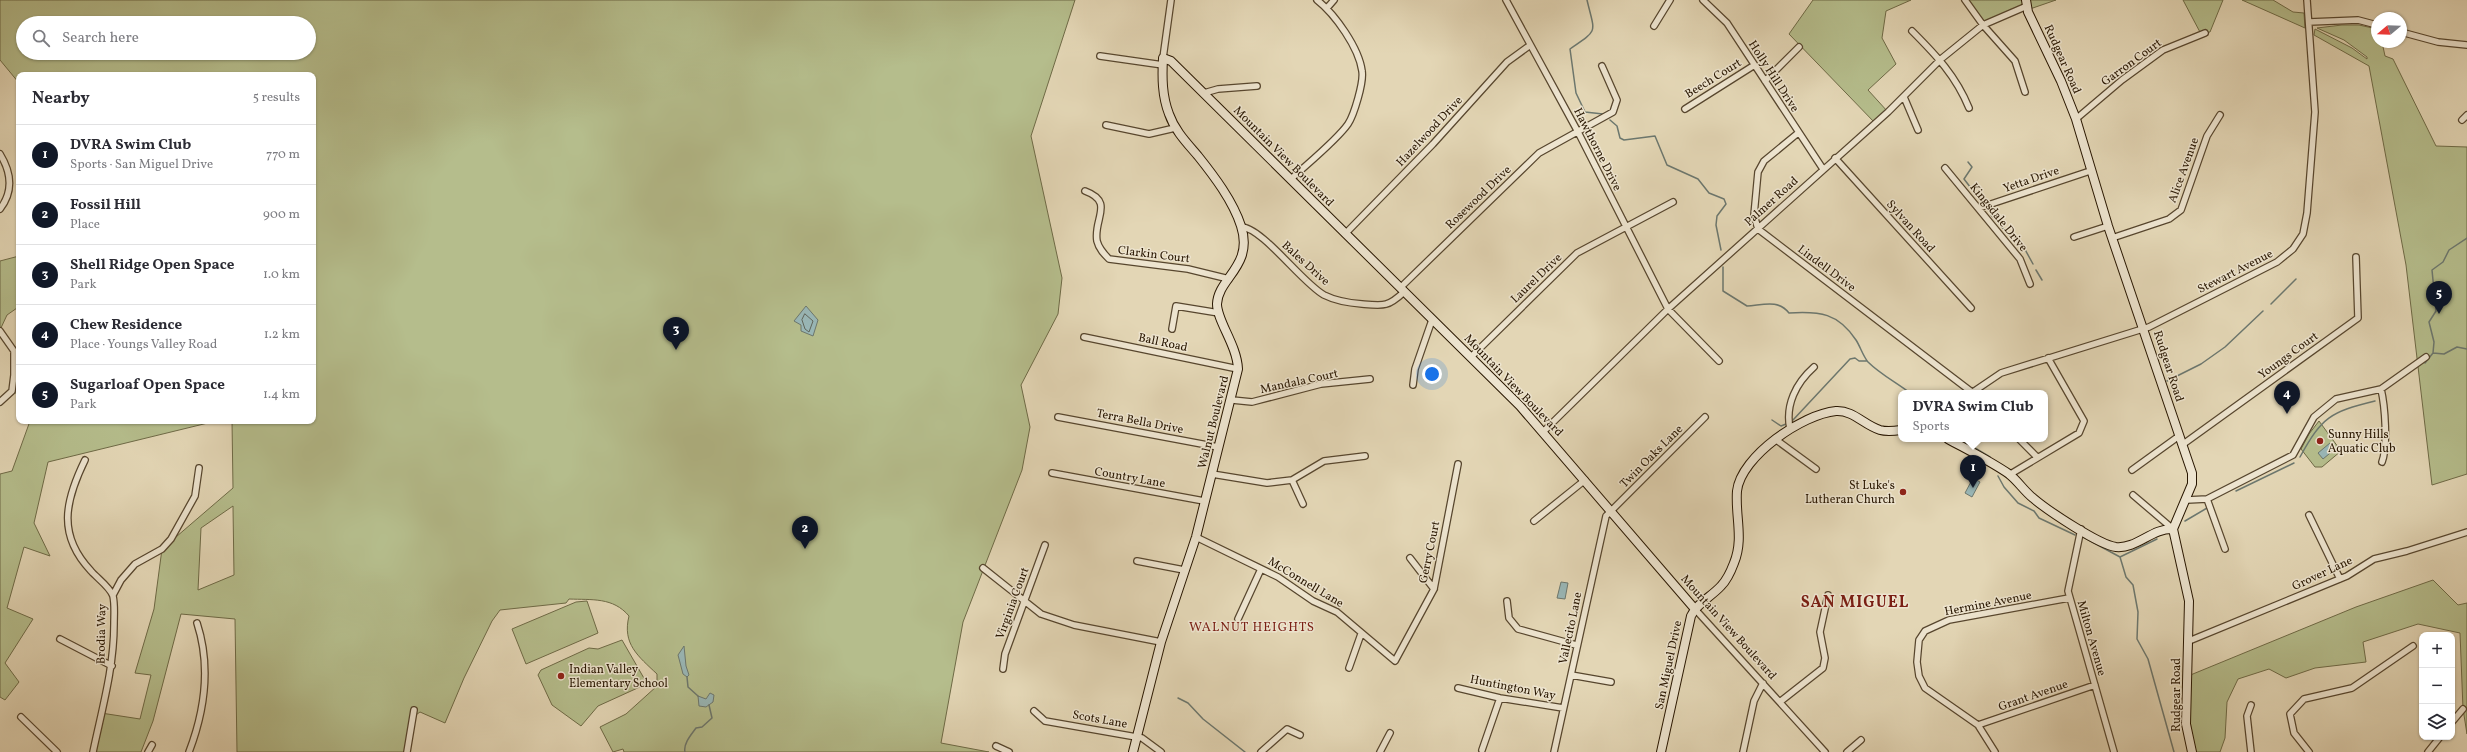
<!DOCTYPE html>
<meta charset="utf-8">
<style>
:root{--surface:#fff;--page:#f2f2f3;--text:#2b2b33;--muted:#7c7c81;--line:#e1e1e2;--accent:#111827}
body{margin:0;font-family:Vollkorn,serif;background:var(--page);color:var(--text)}
.controls{position:absolute;right:12px;bottom:12px;display:grid;overflow:hidden;border-radius:8px;box-shadow:0 1px 3px #0004}
.controls button{width:36px;height:36px;display:grid;place-items:center;padding:0;border:0;border-bottom:1px solid var(--line);background:var(--surface);color:var(--text);font:20px sans-serif}
.compass{position:absolute;left:2371px;top:12px;width:36px;height:36px;border-radius:50%;background:var(--surface);box-shadow:0 1px 3px #0004;rotate:251deg}
.you{position:absolute;left:1432px;top:374px;width:14px;height:14px;margin:-10px;border:3px solid #fff;border-radius:50%;background:#1a73e8;box-shadow:0 0 0 6px #1a73e833}
.badge{display:grid;place-items:center;width:26px;height:26px;border-radius:50%;background:var(--accent);color:#fff;font-size:13px;font-weight:700}
.pin{position:absolute;translate:-50% -33px;filter:drop-shadow(0 1px 2px #0008)}
.pin::after{content:'';position:absolute;top:21px;width:14px;height:12px;background:inherit;clip-path:polygon(0 0,100% 0,50% 100%)}
.popup{position:absolute;left:1898px;top:390px;width:150px;height:52px;box-sizing:border-box;display:grid;place-content:center;border-radius:8px;background:var(--surface);filter:drop-shadow(0 1px 3px #0005);font-size:13px;white-space:nowrap;color:var(--muted)}
.popup b{font-size:15px;color:var(--text)}
.popup::after{content:'';position:absolute;left:50%;top:100%;margin-left:-8px;border:8px solid transparent;border-top-color:var(--surface)}
.list{margin:0;padding:0;list-style:none}
h2{display:flex;justify-content:space-between;align-items:center;height:52px;margin:0;padding:0 16px;font-size:17px}
h2 small{font-size:13px;font-weight:400;color:var(--muted)}
.list li{display:grid;grid-template-columns:26px 1fr auto;gap:12px;align-items:center;box-sizing:border-box;height:60px;padding:0 16px;border-top:1px solid var(--line)}
.list b{display:block;font-size:15px;white-space:nowrap}
.list p{margin:0;font-size:13px;white-space:nowrap;color:var(--muted)}
.list em{font-size:13px;font-style:normal;color:var(--muted)}
.icon{flex:none;width:22px;height:22px;fill:none;stroke:currentColor;stroke-width:2;stroke-linecap:round;stroke-linejoin:round}
.map{position:relative;flex:none;width:2467px;height:752px;overflow:hidden}
.search{position:absolute;background:var(--surface);box-shadow:0 1px 3px #0004;left:16px;top:16px;width:300px;height:44px;display:flex;align-items:center;gap:10px;box-sizing:border-box;padding:0 14px;border-radius:22px;color:var(--muted);font-size:15px}
.panel{position:absolute;background:var(--surface);box-shadow:0 1px 3px #0004;left:16px;top:72px;width:300px;height:352px;border-radius:8px}
.map>svg:first-child{display:block}
</style>
<div class="map">
<svg width="2467" height="752" viewBox="0 0 2467 752">
<rect width="100%" height="100%" fill="#e3d6b5"/>
<filter id="stains"><feTurbulence type="fractalNoise" baseFrequency=".005" numOctaves="4"/><feColorMatrix values="0 0 0 0 .2 0 0 0 0 .09 0 0 0 0 .02 0 0 0 .5 -.17"/></filter>
<radialGradient id="worn" r=".72"><stop offset=".6" stop-color="#630" stop-opacity="0"/><stop offset="1" stop-color="#630" stop-opacity=".3"/></radialGradient>
<path fill="#b5bd8c" stroke="#6e6a46" fill-rule="evenodd" d="M0 0H1075L1031 136 1062 278 1058 314 1021 385 1030 427 1022 470 963 622 941 743 989 752H624L623 749 613 752 600 727 626 714 657 686V674C638 656 622 644 629 616 613 597 592 600 569 599L566 603 500 610 492 621 464 678 445 723 420 712 413 717 407 752H237L235 619 181 614 153 721 141 752H93L101 713 140 719 151 675 135 673 154 609 162 549 233 488 232 421H313V75H19V83L0 60ZM23 23H309V53H23ZM233 506 234 575 198 590 201 528Z
M1813 0H1911L1886 11 1882 38 1896 64 1868 90 1888 112 1875 123 1789 34Z
M1965 0H2056L2027 10V7L1983 25Z
M2183 0H2223L2210 32 2201 34Z
M2242 0H2273L2293 12 2304 13 2305 28Z
M2342 25H2359L2377 29V42H2382L2385 56 2393 59 2436 146 2467 147V474L2432 485 2406 265 2369 66 2314 35 2315 29 2352 48 2367 59V57L2344 40 2317 28Z
M19 256V310L17 308 7 315 0 330V261Z
M19 345V395L12 391 14 351Z
M30 421H216L48 462 34 523 50 556 24 547 7 608 33 619 5 663 19 682 5 700 0 697V474L12 471Z
M2319 421 2341 451 2322 467H2315L2301 449 2309 434Z
M2433 580 2458 605 2467 603V734L2463 709 2460 633 2418 624 2363 642 2366 662 2315 668 2286 678 2269 669 2238 679 2227 702 2225 738 2220 752H2192L2188 676 2356 607Z
M587 601 598 633 526 664 512 629 576 602Z
M622 640 645 680 642 686 598 706 581 726 552 705 538 675 541 670 589 648 598 649Z"/>
<path fill="#99b7b7" stroke="#6c776e" d="M806 306 818 320 813 336 801 331V325L794 321Z
M2330 443 2335 449 2323 459 2318 453Z
M1973 478 1980 482 1972 497 1965 493Z
M1561 582 1568 583 1565 599 1557 598Z
M684 646 686 666 689 675 687 677 683 674 678 655Z
M710 693 714 695 713 702 706 707 699 706 698 696 706 699Z"/>
<g fill="none" stroke-linecap="round" stroke-linejoin="round">
<path stroke="#60665c" stroke-width="1" d="M805 314 813 321 809 332 805 329 802 320Z"/>
<path stroke="#6c776e" stroke-width="1.5" d="M1587 0C1595 34 1599 29 1570 49L1576 93 1585 112 1603 114
M1610 120 1617 126 1620 138 1624 140 1655 136 1667 165 1698 179 1709 193 1724 199 1726 204 1717 216 1716 225 1721 250
M1968 162 1972 167 1964 179 1974 192 1987 200
M1989 209 1991 215 2011 237
M2016 239 2022 244 2033 264
M1723 267V291L1747 306C1763 305 1778 299 1789 313 1820 311 1838 313 1856 340 1860 346 1863 356 1868 362 1880 374 1897 383 1910 393
M2036 270 2042 280
M2271 304 2296 279
M2433 353 2434 342 2429 322 2436 311 2432 270 2443 262 2449 250 2467 238
M2425 363 2433 353 2444 354 2457 347 2467 349
M2167 381 2201 364 2225 347 2263 311
M1772 420 1781 426 1786 424
M1793 420 1850 359 1855 358 1859 361H1867
M1960 439 1990 457
M2300 457C2322 417 2330 412 2375 401
M1998 476 2004 487 2018 503 2034 511 2039 518 2075 535
M2236 491 2294 463
M2185 521 2207 508
M2083 537 2120 557 2126 577 2133 585 2138 612 2137 639 2148 659 2174 752
M2120 557 2157 539
M687 677 688 687 698 696
M1178 698 1188 703 1203 719 1245 752
M685 752C683 744 691 735 696 728L702 727 712 718 709 705"/>
<defs>
<path id="street" d="M1506 0 1578 132 1668 309 1719 361
M1703 0 1727 23 1823 169
M1965 0 1983 25 2015 61 2025 92
M1327 8 1334 0
M2309 22 2358 20 2377 25
M1654 26 1670 0
M1912 31C1936 55 1956 76 1969 108
M2401 32 2438 42 2467 45
M1100 56 1163 65
M1163 58 1171 0
M1765 81 1799 47
M1204 93 1218 89 1257 86
M1904 97 1918 130
M1685 109 1753 66
M2076 119 2122 80 2163 50 2205 33
M2462 120 2467 115
M1106 125 1149 134 1175 128
M1798 133 1764 161 1758 172 1754 215 1758 229 1973 393
M0 154C11 172 14 191 0 209
M1835 158 1971 308
M1945 168 2020 259 2030 284
M1291 179C1306 165 1337 140 1348 124 1354 115 1364 82 1362 71 1359 48 1335 14 1317 0
M1085 191C1115 202 1093 219 1097 241 1099 249 1104 254 1109 259L1188 269 1229 279
M1979 208 2090 171
M1241 227C1262 227 1302 283 1324 295 1336 301 1349 303 1362 304 1384 306 1388 307 1404 292
M1345 234 1433 144 1507 62 1529 46
M2074 237 2108 226
M2112 238 2169 219 2181 210 2207 136 2220 115
M1400 288 1539 153 1613 112 1617 100 1602 66
M1172 329 1176 306 1219 313
M0 331 14 351V375L12 391 0 402
M1084 337 1238 369
M1471 357 1577 253 1673 202
M1413 385 1415 369 1432 320
M2381 389C2385 406 2388 446 2382 462
M1973 392 2001 373 2149 327 2277 262 2293 249 2303 234 2307 213 2315 112 2307 0
M1232 400 1252 402 1321 384 1370 379
M1058 417 1218 447
M1790 429C1785 405 1796 383 1814 367
M1543 432 1668 309 1888 112 1941 59 1983 25 2027 6
M1775 439 1816 469
M2019 439 2037 457
M2182 445 2358 318 2356 257
M85 460C65 501 57 535 91 571 97 578 110 587 113 596 115 605 114 615 114 624 114 668 102 709 93 752
M2132 470 2179 436
M1052 473 1204 501
M1212 474 1267 483 1292 480 1324 461 1365 456
M2009 475 2079 433 2084 421 2048 358
M1292 480 1303 504
M2133 495 2173 529
M2207 499 2225 549
M2187 500 2207 499 2293 455 2314 417 2336 399 2381 389 2426 357
M2309 515 2340 579
M1534 521 1585 480
M2081 529 2068 591 2114 752
M1196 537 1278 577 1313 601 1337 612 1395 661 1434 589 1458 464
M1410 558 1434 589
M1137 561 1184 570
M983 568 1041 614 1074 625 1161 642
M113 595 121 580 135 564 162 549 171 539 195 496 199 468
M1507 601 1509 618 1518 629 1576 645
M1694 608 1825 752
M1238 619 1261 569
M60 639 112 666
M2189 641 2347 576 2374 559 2407 551 2467 532
M1349 668 1361 634
M1003 669 1005 654 1045 545
M1571 675 1611 682
M1458 688 1500 698 1563 708
M1781 701 1823 668 1825 658 1820 632 1828 595
M2251 705 2247 716 2251 752
M1034 711 1045 721 1142 738 1161 752
M21 717 57 752
M2452 722 2463 709
M1978 725 2095 685
M996 746 1009 752
M1482 750 1500 698
M148 752 152 745
M189 752C205 710 211 666 197 623
M407 752 414 710
M1261 752 1287 729 1300 735
M1380 752 1390 733
M1554 752 1606 516 1705 417
M1743 752 1754 701 1763 683
M1847 752 1861 740
M1995 752 1978 725 1925 688 1919 676 1917 662 1919 640 1925 631 1949 620 2069 598
M2309 752 2294 733 2290 714 2304 699 2352 688 2413 646
M2428 752 2440 737"/>
<path id="secondary" d="M2026 0 2028 12 2061 81 2076 119 2108 226 2192 473V484L2173 529 2189 601 2186 724 2192 752
M1948 439C1968 450 1990 461 2009 474 2018 481 2024 491 2033 498 2047 510 2099 545 2116 547 2137 549 2152 528 2173 529
M1133 752 1161 642 1196 537 1238 369C1237 345 1217 321 1217 304 1218 278 1254 266 1241 226 1233 201 1214 176 1198 156 1187 143 1175 131 1169 114 1162 96 1162 77 1163 58L1171 61 1520 406 1694 608
M1661 752 1691 616C1697 603 1711 597 1721 586 1727 580 1731 571 1734 563 1744 539 1735 516 1737 491 1741 456 1803 414 1836 411 1853 410 1864 425 1880 430 1887 432 1894 431 1901 430"/>
</defs>
<use href="#street" stroke="#57462e" stroke-width="8"/>
<use href="#secondary" stroke="#281601" stroke-width="10"/>
<use href="#street" stroke="#ede4cf" stroke-width="5.5"/>
<use href="#secondary" stroke="#ede4cf" stroke-width="8"/>
</g>
<g fill="#8f2418" stroke="#ede4cf" stroke-width="1.5">
<circle cx="2320" cy="441" r="4"/>
<circle cx="1903" cy="492" r="4"/>
<circle cx="561" cy="676" r="4"/>
</g>
<g text-anchor="middle" stroke-width="3" stroke-linejoin="round" paint-order="stroke">
<g font-size="12" fill="#281601" stroke="#ede4cf">
<text transform="translate(2063 59) rotate(66)" y="4">Rudgear Road</text>
<text transform="translate(2131 62) rotate(-36)" y="4">Garron Court</text>
<text transform="translate(1774 76) rotate(57)" y="4">Holly Hill Drive</text>
<text transform="translate(1713 78) rotate(-32)" y="4">Beech Court</text>
<text transform="translate(1429 131) rotate(-47)" y="4">Hazelwood Drive</text>
<text transform="translate(1598 149) rotate(63)" y="4">Hawthorne Drive</text>
<text transform="translate(1284 156) rotate(45)" y="4">Mountain View Boulevard</text>
<text transform="translate(2183 170) rotate(-70)" y="4">Alice Avenue</text>
<text transform="translate(2031 179) rotate(-19)" y="4">Yetta Drive</text>
<text transform="translate(1478 197) rotate(-44)" y="4">Rosewood Drive</text>
<text transform="translate(1771 201) rotate(-42)" y="4">Palmer Road</text>
<text transform="translate(1999 217) rotate(51)" y="4">Kingsdale Drive</text>
<text transform="translate(1911 226) rotate(48)" y="4">Sylvan Road</text>
<text transform="translate(1154 254) rotate(7)" y="4">Clarkin Court</text>
<text transform="translate(1306 263) rotate(42)" y="4">Bales Drive</text>
<text transform="translate(1827 268) rotate(37)" y="4">Lindell Drive</text>
<text transform="translate(2235 271) rotate(-27)" y="4">Stewart Avenue</text>
<text transform="translate(1536 278) rotate(-44)" y="4">Laurel Drive</text>
<text transform="translate(1163 342) rotate(12)" y="4">Ball Road</text>
<text transform="translate(2288 355) rotate(-36)" y="4">Youngs Court</text>
<text transform="translate(2169 366) rotate(72)" y="4">Rudgear Road</text>
<text transform="translate(1299 381) rotate(-12)" y="4">Mandala Court</text>
<text transform="translate(1514 385) rotate(46)" y="4">Mountain View Boulevard</text>
<text transform="translate(1140 421) rotate(11)" y="4">Terra Bella Drive</text>
<text transform="translate(1213 422) rotate(-76)" y="4">Walnut Boulevard</text>
<text transform="translate(1651 456) rotate(-45)" y="4">Twin Oaks Lane</text>
<text transform="translate(1130 477) rotate(10)" y="4">Country Lane</text>
<text transform="translate(1429 552) rotate(-78)" y="4">Gerry Court</text>
<text transform="translate(2322 573) rotate(-25)" y="4">Grover Lane</text>
<text transform="translate(1306 582) rotate(31)" y="4">McConnell Lane</text>
<text transform="translate(1012 603) rotate(-70)" y="4">Virginia Court</text>
<text transform="translate(1988 603) rotate(-11)" y="4">Hermine Avenue</text>
<text transform="translate(1729 627) rotate(48)" y="4">Mountain View Boulevard</text>
<text transform="translate(1570 628) rotate(-78)" y="4">Vallecito Lane</text>
<text transform="translate(101 634) rotate(-89)" y="4">Brodia Way</text>
<text transform="translate(2092 638) rotate(74)" y="4">Milton Avenue</text>
<text transform="translate(1668 665) rotate(-78)" y="4">San Miguel Drive</text>
<text transform="translate(1513 687) rotate(11)" y="4">Huntington Way</text>
<text transform="translate(2033 695) rotate(-19)" y="4">Grant Avenue</text>
<text transform="translate(2176 695) rotate(-90)" y="4">Rudgear Road</text>
<text transform="translate(1100 719) rotate(10)" y="4">Scots Lane</text>
</g>
<g font-size="12" fill="#281601" stroke="#ede4cf" text-anchor="start">
<text x="2328" y="438">Sunny Hills<tspan x="2328" dy="14">Aquatic Club</tspan></text>
<text x="1895" y="489" text-anchor="end">St Luke's<tspan x="1895" dy="14">Lutheran Church</tspan></text>
<text x="569" y="673">Indian Valley<tspan x="569" dy="14">Elementary School</tspan></text>
</g>
<g font-size="13" letter-spacing="1" fill="#7a1f14" stroke="#ede4cf">
<text x="1252" y="631">WALNUT HEIGHTS</text>
</g>
<g font-size="16" font-weight="bold" letter-spacing="1" fill="#7a1f14" stroke="#ede4cf">
<text x="1855" y="607">SAN MIGUEL</text>
</g>
</g>
<rect width="100%" height="100%" filter="url(#stains)"/>
<rect width="100%" height="100%" fill="url(#worn)"/>
</svg>
<div class="controls">
<button>+</button>
<button>−</button>
<button><svg class="icon" aria-label="layers" viewBox="0 0 24 24"><path d="M12 4l9 5-9 5-9-5zM3 14l9 5 9-5"/></svg></button>
</div>
<svg class="compass" viewBox="-18 -18 36 36"><path d="M0-13l5 13h-10z" fill="#e53935"/><path d="M0 13l5-13h-10z" fill="#7c7c81"/></svg>
<div class="you"></div>
<div class="pin badge" style="left:1973px;top:488px">1</div>
<div class="popup"><b>DVRA Swim Club</b>Sports</div>
<div class="pin badge" style="left:805px;top:549px">2</div>
<div class="pin badge" style="left:676px;top:350px">3</div>
<div class="pin badge" style="left:2287px;top:414px">4</div>
<div class="pin badge" style="left:2439px;top:314px">5</div>
<div class="search"><svg class="icon" aria-label="search" viewBox="0 0 24 24"><circle cx="10" cy="10" r="6"/><path d="M15 15l6 6"/></svg>Search here</div>
<section class="panel">
<h2>Nearby<small>5 results</small></h2>
<ul class="list">
<li><span class="badge">1</span><div><b>DVRA Swim Club</b><p>Sports · San Miguel Drive</p></div><em>770 m</em></li>
<li><span class="badge">2</span><div><b>Fossil Hill</b><p>Place</p></div><em>900 m</em></li>
<li><span class="badge">3</span><div><b>Shell Ridge Open Space</b><p>Park</p></div><em>1.0 km</em></li>
<li><span class="badge">4</span><div><b>Chew Residence</b><p>Place · Youngs Valley Road</p></div><em>1.2 km</em></li>
<li><span class="badge">5</span><div><b>Sugarloaf Open Space</b><p>Park</p></div><em>1.4 km</em></li>
</ul>
</section>
</div>
